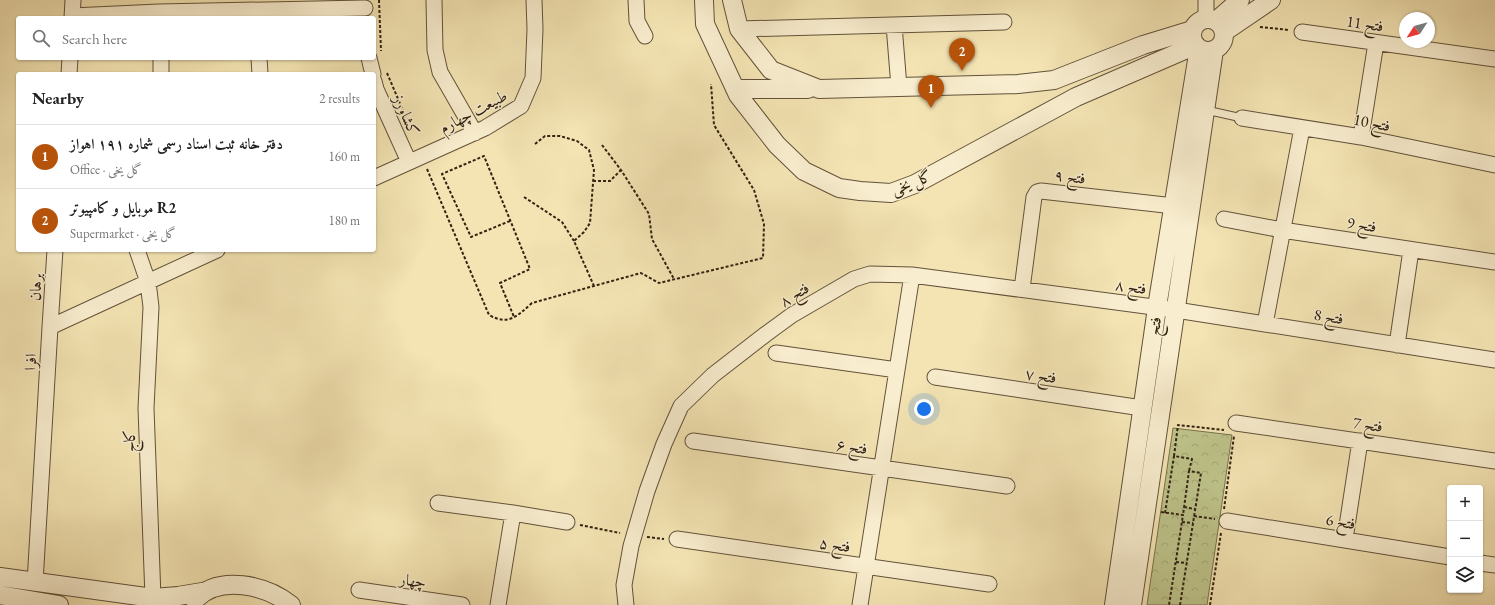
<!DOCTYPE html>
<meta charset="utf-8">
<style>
:root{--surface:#fff;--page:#f2f2f2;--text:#222;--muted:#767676;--line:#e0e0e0;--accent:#b45309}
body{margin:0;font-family:"EB Garamond",Amiri,serif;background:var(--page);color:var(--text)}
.controls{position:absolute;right:12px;bottom:12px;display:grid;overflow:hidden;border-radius:4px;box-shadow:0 1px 3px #0004}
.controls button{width:36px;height:36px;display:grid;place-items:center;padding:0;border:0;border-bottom:1px solid var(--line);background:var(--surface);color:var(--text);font:20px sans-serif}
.compass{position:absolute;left:1399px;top:12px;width:36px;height:36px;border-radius:50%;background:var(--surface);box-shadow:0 1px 3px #0004;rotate:234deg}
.you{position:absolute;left:924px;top:409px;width:14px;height:14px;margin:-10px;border:3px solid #fff;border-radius:50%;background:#1a73e8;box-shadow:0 0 0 6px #1a73e833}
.badge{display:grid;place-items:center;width:26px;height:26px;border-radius:50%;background:var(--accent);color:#fff;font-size:13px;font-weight:700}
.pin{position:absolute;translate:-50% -33px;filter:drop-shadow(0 1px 2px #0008)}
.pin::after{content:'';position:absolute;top:21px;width:14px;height:12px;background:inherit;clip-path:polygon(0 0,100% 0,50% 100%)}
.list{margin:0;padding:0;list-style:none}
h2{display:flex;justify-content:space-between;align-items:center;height:52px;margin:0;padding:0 16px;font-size:17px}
h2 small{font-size:13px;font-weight:400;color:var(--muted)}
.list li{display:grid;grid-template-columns:26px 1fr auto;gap:12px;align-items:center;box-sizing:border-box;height:64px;padding:0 16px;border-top:1px solid var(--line)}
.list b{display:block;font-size:15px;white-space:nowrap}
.list p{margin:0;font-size:13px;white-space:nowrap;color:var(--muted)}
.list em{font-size:13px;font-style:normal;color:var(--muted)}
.icon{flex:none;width:22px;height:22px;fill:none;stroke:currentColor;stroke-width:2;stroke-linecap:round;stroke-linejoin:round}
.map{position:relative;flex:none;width:1495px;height:605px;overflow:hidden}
.search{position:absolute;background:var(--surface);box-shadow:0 1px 3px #0004;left:16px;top:16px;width:360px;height:44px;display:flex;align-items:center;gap:10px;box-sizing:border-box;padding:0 14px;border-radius:4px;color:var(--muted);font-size:15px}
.panel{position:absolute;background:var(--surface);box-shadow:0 1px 3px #0004;left:16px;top:72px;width:360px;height:180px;border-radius:4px}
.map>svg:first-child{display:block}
</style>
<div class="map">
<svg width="1495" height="605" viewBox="0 0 1495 605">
<defs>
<pattern id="forest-crowns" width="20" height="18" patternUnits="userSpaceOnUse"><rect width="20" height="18" fill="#bec48b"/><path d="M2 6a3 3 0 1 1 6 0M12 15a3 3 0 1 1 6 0" fill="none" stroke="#a4a877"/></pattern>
</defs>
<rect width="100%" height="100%" fill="#f4e4b3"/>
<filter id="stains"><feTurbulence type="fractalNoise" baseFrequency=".005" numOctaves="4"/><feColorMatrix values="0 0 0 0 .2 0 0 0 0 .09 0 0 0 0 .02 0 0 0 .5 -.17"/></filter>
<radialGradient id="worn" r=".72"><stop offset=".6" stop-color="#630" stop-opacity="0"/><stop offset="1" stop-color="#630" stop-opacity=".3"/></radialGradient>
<path fill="url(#forest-crowns)" stroke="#78734e" d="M1173 428 1232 435 1207 605H1147Z"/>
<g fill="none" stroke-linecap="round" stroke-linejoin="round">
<defs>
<path id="service" d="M1206 110 1242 118"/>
<path id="minor" d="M434 0 435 50 440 72 475 133
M636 0 637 21 645 36
M72 16 159 12 365 8
M72 18 73 0
M1206 19V0
M894 25 899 87
M739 29 1004 22
M1302 32 1495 59
M161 58V74
M259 58 260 74
M369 58 373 74
M69 74 70 58
M374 81 376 89 409 162
M1242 118 1361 137 1495 165
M1361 137 1376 43
M374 178 485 128 521 106 533 78 535 29 534 0
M1224 219 1282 230 1495 262
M137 250 148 282 151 307 146 408 153 598
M1022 289 1034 197 1037 192 1041 191 1174 206
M1265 324 1302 128
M50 327 55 250
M1397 345 1411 250
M776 353 897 370
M935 377 1142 408
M1236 423 1495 461
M693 441 1007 486
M438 503 513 513 498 605
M513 513 567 522
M1227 521 1450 557
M677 539 989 584
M1345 539 1360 441
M1480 563 1495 565
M35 583 50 327 217 250
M359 590 462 605
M626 605 624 585 631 546 647 491 664 444 681 406 713 375 766 334 792 315 854 279 870 274 912 275 1176 310 1495 360
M860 605 912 275"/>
<path id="tertiary" d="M704 0 705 24 738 95 777 145 804 171 839 188 860 191 891 193 915 184 1076 97 1196 45
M732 0 739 29 771 70 819 89 1018 84 1054 80 1143 45 1192 30
M1192 35a16 16 0 1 1 32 0a16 16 0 1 1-32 0Z
M1216 21 1240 0
M1224 32 1271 0
M735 89H808
M0 577 153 598 178 596 202 592
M0 595 59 605
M195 600C219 574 266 585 291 605
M1114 605 1158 301 1199 48
M1132 605 1214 50"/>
</defs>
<use href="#service" stroke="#62523a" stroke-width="9"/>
<use href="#minor" stroke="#62523a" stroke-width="17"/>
<use href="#tertiary" stroke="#62523a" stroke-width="20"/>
<path stroke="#312211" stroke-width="2" stroke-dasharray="3 2" stroke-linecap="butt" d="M379 0 381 51
M1260 27 1289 30
M387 73 407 120
M535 144 545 136H560L577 141 589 150 594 170 590 223 584 232 574 241 594 286
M602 145 621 170 649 214 652 239 674 279
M427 169 489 315C509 326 517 316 532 303L641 273 659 283 763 258 764 224 754 190 714 125 711 84
M593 181H610L621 170
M524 197 562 222 574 241
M510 221 471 237 442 174 484 156 530 269 500 283 514 317
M1174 456 1178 425 1224 430
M1184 507 1195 509
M1224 509 1234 436
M1161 512 1183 515 1169 605
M1165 513 1174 456 1192 459 1189 471
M1194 516 1215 519
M1182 522 1193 523
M580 525 620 533
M647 537 664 539
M1176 562 1187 563
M1180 605 1201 473 1189 471 1183 515
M1210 605 1221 533"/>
<use href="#service" stroke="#f8edce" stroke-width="7"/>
<use href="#minor" stroke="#f8edce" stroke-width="15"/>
<use href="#tertiary" stroke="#f8edce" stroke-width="18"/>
</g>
<g text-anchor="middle" stroke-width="3" stroke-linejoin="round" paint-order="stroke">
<g font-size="16" fill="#312211" stroke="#f8edce">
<text transform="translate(1365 23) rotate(8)" y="6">فتح 11</text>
<text transform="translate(473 111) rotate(-28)" y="6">طبیعت چهارم</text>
<text transform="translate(407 115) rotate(66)" y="6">کشاورز</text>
<text transform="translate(1372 122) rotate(11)" y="6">فتح 10</text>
<text transform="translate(1070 176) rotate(7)" y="6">فتح ۹</text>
<text transform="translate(911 182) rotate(-21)" y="6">گل یخی</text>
<text transform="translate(1362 224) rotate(9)" y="6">فتح 9</text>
<text transform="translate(1131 286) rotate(8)" y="6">فتح ۸</text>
<text transform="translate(35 287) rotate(-86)" y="6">برهان</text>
<text transform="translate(794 294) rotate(-32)" y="6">فتح ۸</text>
<text transform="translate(1329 316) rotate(9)" y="6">فتح 8</text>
<text transform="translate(1154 326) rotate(-82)" y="6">فتح</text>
<text transform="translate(30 362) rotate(-87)" y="6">افرا</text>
<text transform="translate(1041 375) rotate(8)" y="6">فتح ۷</text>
<text transform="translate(1368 424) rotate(8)" y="6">فتح 7</text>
<text transform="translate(129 441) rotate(-92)" y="6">کاج</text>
<text transform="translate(852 446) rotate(8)" y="6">فتح ۶</text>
<text transform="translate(1341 521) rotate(9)" y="6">فتح 6</text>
<text transform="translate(835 544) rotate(8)" y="6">فتح ۵</text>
<text transform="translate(413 580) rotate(8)" y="6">چهار</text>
</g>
</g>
<rect width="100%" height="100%" filter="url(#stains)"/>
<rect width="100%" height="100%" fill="url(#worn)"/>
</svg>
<div class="controls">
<button>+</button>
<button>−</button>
<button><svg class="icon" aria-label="layers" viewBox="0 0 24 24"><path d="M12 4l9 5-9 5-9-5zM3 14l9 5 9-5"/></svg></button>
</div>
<svg class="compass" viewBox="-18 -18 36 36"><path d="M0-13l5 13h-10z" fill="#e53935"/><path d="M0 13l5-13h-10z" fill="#767676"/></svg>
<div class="you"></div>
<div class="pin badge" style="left:931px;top:108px">1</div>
<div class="pin badge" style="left:962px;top:71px">2</div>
<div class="search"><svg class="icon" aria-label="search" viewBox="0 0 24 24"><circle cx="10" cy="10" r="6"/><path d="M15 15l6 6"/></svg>Search here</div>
<section class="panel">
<h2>Nearby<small>2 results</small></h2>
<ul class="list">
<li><span class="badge">1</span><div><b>دفتر خانه ثبت اسناد رسمی شماره ۱۹۱ اهواز</b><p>Office · گل یخی</p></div><em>160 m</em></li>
<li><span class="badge">2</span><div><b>موبایل و کامپیوتر R2</b><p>Supermarket · گل یخی</p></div><em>180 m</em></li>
</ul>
</section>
</div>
